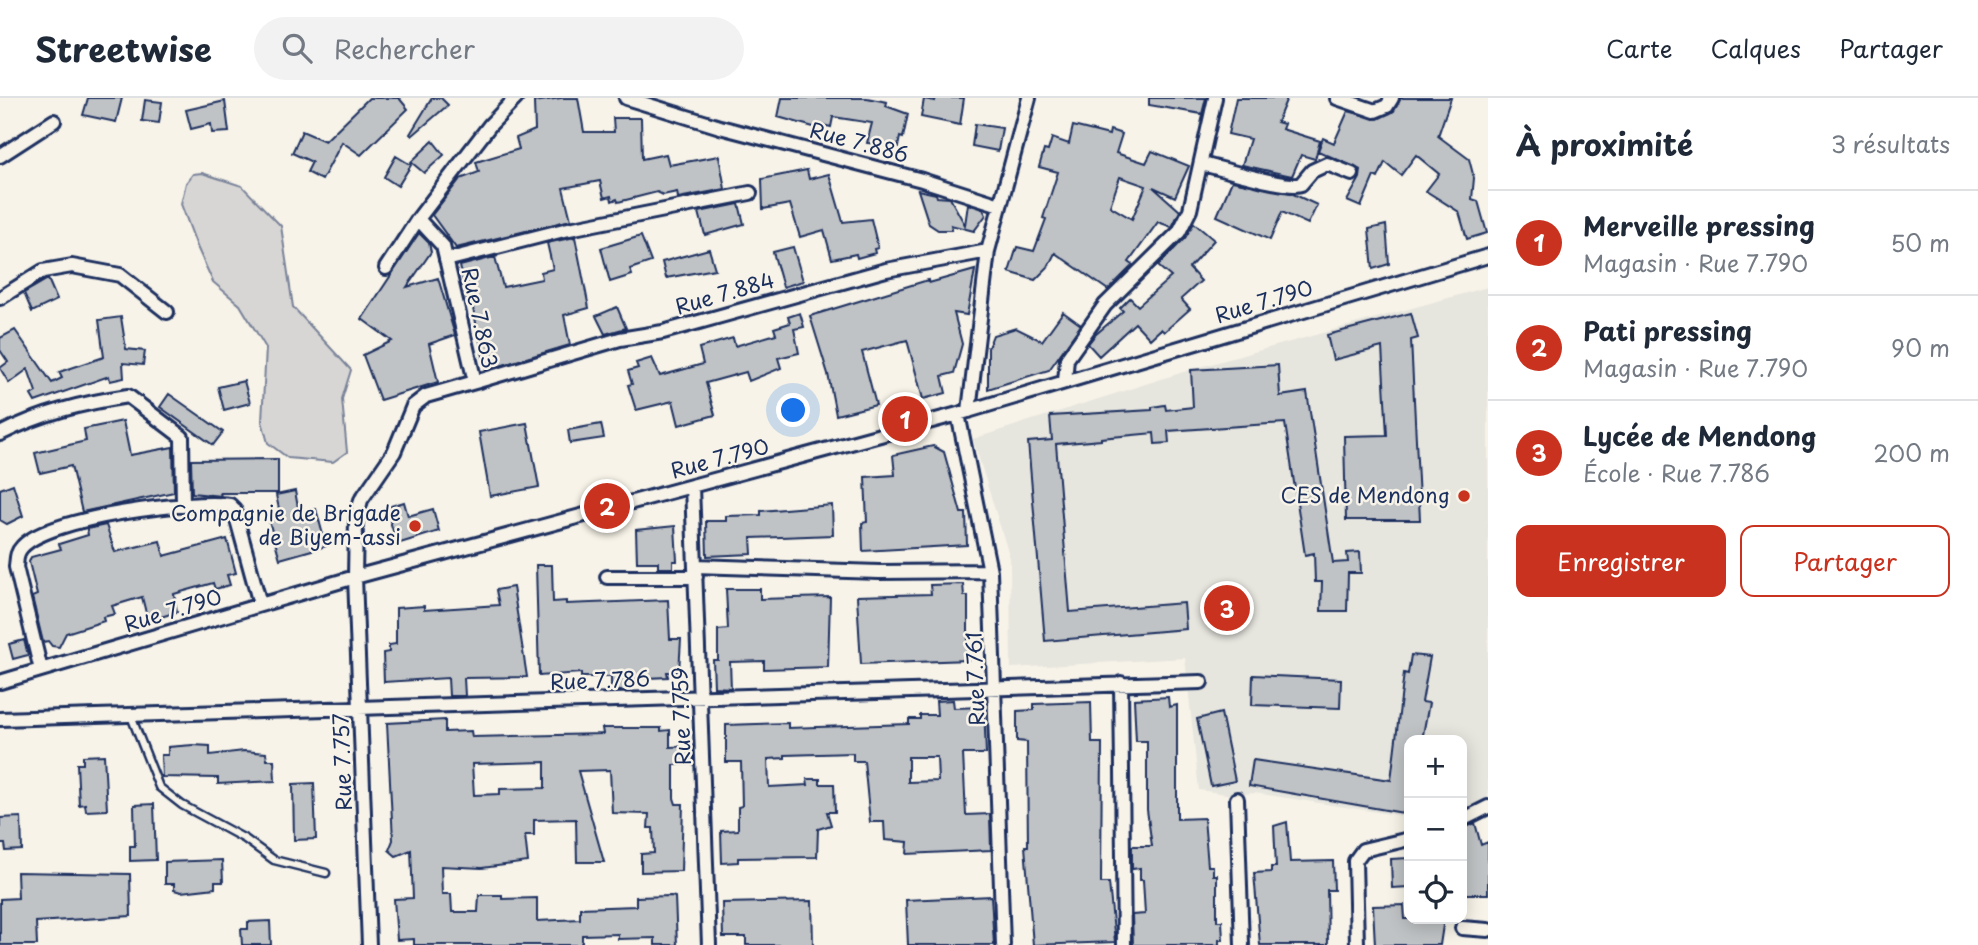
<!DOCTYPE html>
<html lang="fr">
<meta charset="utf-8">
<style>
:root{--surface:#fff;--page:#f2f2f3;--text:#1f2937;--muted:#747a83;--line:#e0e1e3;--accent:#c8321e}
body{margin:0;font-family:"Playpen Sans",sans-serif;background:var(--page);color:var(--text)}
.controls{position:absolute;right:21px;bottom:21px;display:grid;overflow:hidden;border-radius:14px;box-shadow:0 4px 18px #0003}
.controls button{width:63px;height:63px;display:grid;place-items:center;padding:0;border:0;border-bottom:2px solid var(--line);background:var(--surface);color:var(--text);font:35px sans-serif}
.you{position:absolute;left:794px;top:313px;width:24px;height:24px;margin:-18px;border:5px solid #fff;border-radius:50%;background:#1a73e8;box-shadow:0 0 0 10px #1a73e833}
.badge{display:grid;place-items:center;width:46px;height:46px;border-radius:50%;background:var(--accent);color:#fff;font-size:23px;font-weight:700}
.pin{position:absolute;translate:-50% -50%;border:4px solid #fff;box-shadow:0 2px 7px #0006}
.list{margin:0;padding:0;list-style:none}
h2{display:flex;justify-content:space-between;align-items:center;height:91px;margin:0;padding:0 28px;font-size:30px}
h2 small{font-size:23px;font-weight:400;color:var(--muted)}
.list li{display:grid;grid-template-columns:46px 1fr auto;gap:21px;align-items:center;box-sizing:border-box;height:105px;padding:0 28px;border-top:2px solid var(--line)}
.list b{display:block;font-size:26px;white-space:nowrap}
.list p{margin:0;font-size:23px;white-space:nowrap;color:var(--muted)}
.list em{font-size:23px;font-style:normal;color:var(--muted)}
.actions{display:flex;gap:14px;padding:21px 28px}
.actions a{flex:1;padding:16px 0;border:2px solid var(--accent);border-radius:14px;text-align:center;font-size:24px;color:var(--accent)}
.actions .main{background:var(--accent);color:#fff}
.icon{flex:none;width:38px;height:38px;fill:none;stroke:currentColor;stroke-width:2;stroke-linecap:round;stroke-linejoin:round}
.map{position:relative;flex:none;width:1488px;height:847px;overflow:hidden}
header{display:flex;align-items:center;gap:42px;box-sizing:border-box;height:98px;padding:0 35px;background:var(--surface);border-bottom:2px solid var(--line)}
header strong{font-size:33px}
nav{display:flex;gap:38px;margin-inline-start:auto;font-size:24px}
.search{width:490px;height:63px;background:var(--page);display:flex;align-items:center;gap:18px;box-sizing:border-box;padding:0 24px;border-radius:38px;color:var(--muted);font-size:26px}
main{display:flex}
aside{flex:1;background:var(--surface)}
.map>svg:first-child{display:block}
</style>
<header>
<strong>Streetwise</strong>
<div class="search"><svg class="icon" aria-label="search" viewBox="0 0 24 24"><circle cx="10" cy="10" r="6"/><path d="M15 15l6 6"/></svg>Rechercher</div>
<nav><a>Carte</a><a>Calques</a><a>Partager</a></nav>
</header>
<main>
<div class="map">
<svg width="1488" height="847" viewBox="0 0 1488 847">
<rect width="100%" height="100%" fill="#f7f3e8"/>
<filter id="ink" filterUnits="userSpaceOnUse"><feTurbulence type="fractalNoise" baseFrequency=".0143" numOctaves="2"/><feDisplacementMap in="SourceGraphic" scale="14" xChannelSelector="R" yChannelSelector="G"/><feConvolveMatrix kernelMatrix="1 2 1 2 8 2 1 2 1" color-interpolation-filters="sRGB"/></filter>
<g filter="url(#ink)">
<path fill="#e6e5de" d="M1488 189V703L1462 715V642H1409V719L1255 695 1233 697 1199 692 1185 560 1011 570 1010 460 973 341 1193 271Z"/>
<path fill="#d7d6d4" stroke="#798299" stroke-width="2" d="M202 75 242 88 281 128 293 209 351 272 342 301 347 354 333 364 288 360 268 345 262 323 266 250 240 207 213 184 198 151 181 106 186 85 193 76Z"/>
<path fill="#c0c3c5" stroke="#1b2f5e" stroke-width="2" fill-rule="evenodd" d="M88 0H122L116 24 83 17Z
M369 0H399L408 11 361 57 342 44 322 82 307 74 312 64 292 55 302 33 325 43Z
M432 0H441L448 7 412 38 410 36Z
M561 0H578L584 34H614L613 20H641L642 61 666 56 669 67 719 58 725 91 678 100 677 94 663 97 657 94 618 104 617 101 612 103 611 98 604 100 600 83 563 90 571 122 456 150 432 117 460 81 479 74 476 64 519 51 516 40 535 32 534 4Z
M782 0H867L887 4 886 8 908 16 903 40 900 39 898 49 867 45 872 25 833 19 831 29 818 26 817 30 778 19Z
M936 0H964L960 27 921 19 924 1 935 3Z
M1149 0H1206L1202 16 1149 7Z
M1236 0H1287L1277 24 1284 26 1282 31 1320 43 1315 61 1301 57 1292 78 1242 67 1250 41 1228 36Z
M1401 0H1451L1438 38 1469 61 1474 80 1472 101 1478 103 1487 135 1467 141 1459 114 1426 93 1439 76 1416 57 1401 77 1385 64 1378 80 1374 78 1361 109 1347 103 1360 80 1361 72 1318 53 1323 40 1334 45 1348 13 1378 21 1394 13Z
M145 2 162 4 159 25 142 23Z
M225 3 229 34 212 35 211 26 191 31 186 12Z
M975 26 1002 30 998 53 972 48Z
M1073 28 1109 37 1110 32 1122 36 1116 55 1146 65 1152 53 1189 68 1175 99 1153 89 1180 113 1172 129 1158 124 1129 164 1133 167 1108 192 1055 155 1048 169 1035 182 1009 174 1017 149 1034 153 1046 121 1043 120 1058 74 1039 69 1044 52 1048 53 1052 40 1069 46ZM1120 79 1146 88 1132 121 1110 108Z
M433 43 444 57 424 75 411 64Z
M396 58 411 67 398 88 384 79Z
M807 72 809 81 829 76 843 124 871 121 878 150 874 151 875 155 857 160 856 156 832 161 824 132 800 139 790 106 763 111 762 81Z
M1232 83 1291 95 1317 107 1308 126 1282 114 1270 142 1217 118Z
M918 92 936 96 937 99 950 100 965 127 968 106 983 111 986 117 974 133 951 127 952 132H938L929 126Z
M739 106 744 126 705 137 699 114Z
M1194 125 1214 142 1189 170 1201 183 1181 201 1190 211 1164 234 1161 231 1150 241 1135 225 1099 258 1088 246 1095 237 1123 213 1120 210 1130 200 1138 208 1171 179 1158 168 1185 140Z
M1386 127 1389 166 1373 171 1369 131Z
M419 135 429 145 431 154 407 189 438 180 455 237 429 246 438 284 380 302 363 257 392 243 362 221Z
M641 138 651 164 630 171 632 177 610 184 601 150Z
M575 139 589 210 564 217 570 247 486 272 471 201 467 202 460 168 498 158 495 159 503 189 542 181 541 174 553 171 547 145Z
M793 149 803 183 783 189 773 154Z
M709 151 715 171 666 180 662 164Z
M975 172 967 217 954 215 962 246 954 275 942 278 946 295 923 301 907 242 862 254 876 307 836 317 828 276 810 218 928 182 929 185Z
M48 181 57 202 32 214 24 195Z
M617 209 626 230 605 236 596 218Z
M1063 214 1081 227 1049 272 988 291V250L993 237 1016 230 1042 243Z
M800 215 804 229 794 231 799 255 778 260 781 270 749 283 746 274 706 285 715 317 679 327 673 303 636 312 628 287 632 286 628 273 638 270 636 265 652 260 660 278 703 266 699 250 733 240 735 248 776 236 774 230 790 225 788 219Z
M1411 215 1418 240 1411 242 1420 422H1346L1344 338 1387 337 1382 249 1333 262 1327 237Z
M121 219 126 251 145 253 143 267 123 265 124 280 110 283 109 278 35 304 31 297 36 294 28 271 9 285 0 270 8 264 0 252V240L15 232 52 285 62 280 59 274 104 259 99 222Z
M1278 267 1280 298 1307 294 1333 465 1348 464 1347 455 1360 454 1361 475H1348L1347 513H1321L1322 484H1315L1314 455 1305 457 1285 325 1168 333 1169 345 1155 346 1154 335 1101 340V342L1056 346 1070 514 1184 505 1186 531 1045 543 1028 344 1052 342 1050 318 1152 312V309L1165 307 1166 312 1193 309 1191 272Z
M244 283 250 305 224 312 218 289Z
M169 296 223 334 213 347 160 309Z
M123 323 130 357 173 349 174 394 82 414 71 368 40 375 35 355 86 343 84 331Z
M527 325 539 389 490 398 479 334Z
M601 326 604 340 570 345 568 332Z
M933 348 944 354 961 415H966L967 447 863 453 862 425 867 424 865 379 895 377 893 357Z
M278 361V395H220L221 398 192 395 191 362Z
M13 386 23 418 7 426 0 422V391Z
M295 393 299 415 316 411 326 448 280 461 269 423 281 420 276 397Z
M404 404 408 418 433 411 439 433 397 446 390 423 394 422 391 408Z
M832 407 833 437 751 440 752 456 707 458 706 423H726V418L761 417V413Z
M106 427 115 454 160 443 164 458 227 441 236 475 227 477 230 487 215 491 213 485 174 496 177 514 148 523 142 499 112 508 115 516 103 519 104 523 66 535 59 549 52 548 48 543 43 544 32 499 37 497 29 464 31 459 61 451 59 446 88 437 87 431Z
M675 428 677 463H673V470H658V464H637L636 432Z
M536 467H552L553 504 566 503V506L668 502 670 541H681L679 574H667L668 579 625 581 626 593H611V579H581V575L539 578Z
M963 486 964 498H968V562L861 566 857 498 931 496 930 487Z
M513 489 527 579 464 580 465 598H449L448 580 384 584 383 555 389 554V547L396 546V510L424 508V512L499 507 496 492Z
M726 491H760V501L830 499 828 569 764 571V563L730 564 731 590 714 589 713 562H718V532L728 531Z
M24 542 28 557 13 561 9 546Z
M1411 557 1430 559 1422 604 1429 605 1422 642H1409V716L1249 688 1253 662 1391 682 1404 575 1408 576Z
M1253 577 1341 581 1340 610 1252 607Z
M1168 599 1169 609 1177 607V721L1204 720 1208 768H1213V777H1217V823H1222L1223 842H1219V847H1133L1132 817 1145 816 1143 782H1140V770L1132 771V748H1152L1147 712V643H1136L1134 601Z
M953 602 954 610 984 609 986 656H963L966 717 990 716 991 752 907 756 908 744 885 742 884 724H870L864 663H853V655L785 657V660L768 661 769 689 808 687 807 681H820V686H834L835 714H827L831 727 818 731 817 759 738 760V764L722 765 721 733 738 732V709L742 708 741 664H726V627L788 625V630L909 626V621H920V617H937L936 603ZM908 659H937L938 683 908 684Z
M1091 604 1092 645H1102L1101 785H1109L1115 844 1033 847 1025 748H1028L1027 644 1017 643V613L1034 612V606Z
M1221 615 1235 683 1211 688 1197 621Z
M445 622V634L471 633 472 639 603 636 602 630H661V633L670 632V649L693 648 694 666 674 667V700L676 706H683L681 773 641 774V756L654 755 653 730H648L649 716 612 715 610 672 578 673 604 764H577L576 721 534 722V737H525L528 764 482 770 441 768 442 796H451L452 814H478L479 797H502V801L537 800V823L580 821V810L636 808V799L671 798 675 799 677 847H655V840L618 841V836L582 837V847H414V841L397 842 394 801 413 800 411 752 396 758 389 752 393 742 387 625ZM545 664V690L500 691V696L474 697 472 666Z
M193 647 210 648V657L244 653 266 655 267 662H274L275 683 218 686V680L162 679 161 657H168V649Z
M104 657 107 712 86 713 85 706 79 707 77 666H83V658Z
M314 685 316 741 294 742 293 686Z
M154 706 156 762 130 763V748H135L134 707Z
M21 719 22 752 6 753 5 746H0V720Z
M1287 724 1290 764 1333 763 1334 792H1327L1328 847H1260L1254 775 1271 774V769H1276L1274 728Z
M1475 725 1481 747 1488 744V796H1462V731Z
M1409 760V789L1392 790 1391 761Z
M222 762 223 784H215V790L181 794 174 792V786H165V764Z
M17 774 130 776 131 818 36 824 37 847H0V801L18 800Z
M991 798 994 847H908L906 802Z
M812 803 813 847H746V839H723L722 805Z
M1404 807 1405 821H1444L1440 847H1375L1373 808Z
M270 823 271 847H242L241 831H248V824Z"/>
<g fill="none" stroke-linecap="round" stroke-linejoin="round">
<defs>
<path id="service" d="M131 618 159 689 182 707 245 741 274 762 326 775"/>
<path id="minor" d="M626 0 720 29 922 82 1000 107
M1337 0 1375 13 1387 8 1392 0
M0 58 54 23
M1201 66C1222 70 1288 92 1301 86L1312 73 1327 66 1352 76
M446 162 564 132 750 95
M386 170 418 121
M0 200 43 173 72 168 120 177 167 214
M1065 283 1067 261 1105 207 1179 134 1190 112 1215 0
M475 284 620 241 663 234 886 172 988 153
M969 313 988 153 1029 0
M958 316 990 473 1003 847
M0 336C41 315 83 305 128 298L182 339 183 408
M692 388 709 847
M695 468 879 474 990 473
M607 479H696
M41 572 16 469C17 461 16 455 22 449 49 419 190 402 230 407L234 411 260 506
M0 584 355 479 958 316 1488 158
M1121 585 1124 847
M0 621 1201 584
M1237 701 1242 847
M1462 722 1488 709
M1462 830 1488 832
M369 847 355 479 356 422 361 402 394 354 413 308 426 298 475 284 443 148 418 121 490 27 516 0
M1357 847 1355 763 1363 752 1409 741"/>
</defs>
<use href="#service" stroke="#1b2f5e" stroke-width="11"/>
<use href="#minor" stroke="#1b2f5e" stroke-width="18"/>
<use href="#service" stroke="#f7f3e8" stroke-width="6"/>
<use href="#minor" stroke="#f7f3e8" stroke-width="12"/>
</g>
</g>
<g fill="#c8321e" stroke="#f7f3e8" stroke-width="2.5">
<circle cx="1464" cy="398" r="7"/>
<circle cx="415" cy="428" r="7"/>
</g>
<g text-anchor="middle" stroke-width="5" stroke-linejoin="round" paint-order="stroke">
<g font-size="21" fill="#1b2f5e" stroke="#f7f3e8">
<text transform="translate(859 45) rotate(15)" y="7">Rue 7.886</text>
<text transform="translate(725 196) rotate(-16)" y="7">Rue 7.884</text>
<text transform="translate(1264 204) rotate(-17)" y="7">Rue 7.790</text>
<text transform="translate(479 220) rotate(78)" y="7">Rue 7.863</text>
<text transform="translate(720 361) rotate(-15)" y="7">Rue 7.790</text>
<text transform="translate(173 513) rotate(-17)" y="7">Rue 7.790</text>
<text transform="translate(976 581) rotate(-92)" y="7">Rue 7.761</text>
<text transform="translate(600 583) rotate(-2)" y="7">Rue 7.786</text>
<text transform="translate(682 618) rotate(-92)" y="7">Rue 7.759</text>
<text transform="translate(343 664) rotate(-92)" y="7">Rue 7.757</text>
</g>
<g font-size="21" fill="#1b2f5e" stroke="#f7f3e8" text-anchor="end">
<text x="1450" y="405">CES de Mendong</text>
<text x="401" y="423">Compagnie de Brigade<tspan x="401" dy="24">de Biyem-assi</tspan></text>
</g>
</g>
</svg>
<div class="controls">
<button>+</button>
<button>−</button>
<button><svg class="icon" aria-label="locate" viewBox="0 0 24 24"><circle cx="12" cy="12" r="6"/><path d="M12 2v4M12 18v4M2 12h4M18 12h4"/></svg></button>
</div>
<div class="you"></div>
<div class="pin badge" style="left:905px;top:321px">1</div>
<div class="pin badge" style="left:607px;top:408px">2</div>
<div class="pin badge" style="left:1227px;top:510px">3</div>
</div>
<aside>
<h2>À proximité<small>3 résultats</small></h2>
<ul class="list">
<li><span class="badge">1</span><div><b>Merveille pressing</b><p>Magasin · Rue 7.790</p></div><em>50 m</em></li>
<li><span class="badge">2</span><div><b>Pati pressing</b><p>Magasin · Rue 7.790</p></div><em>90 m</em></li>
<li><span class="badge">3</span><div><b>Lycée de Mendong</b><p>École · Rue 7.786</p></div><em>200 m</em></li>
</ul>
<div class="actions"><a class="main">Enregistrer</a><a>Partager</a></div>
</aside>
</main>
